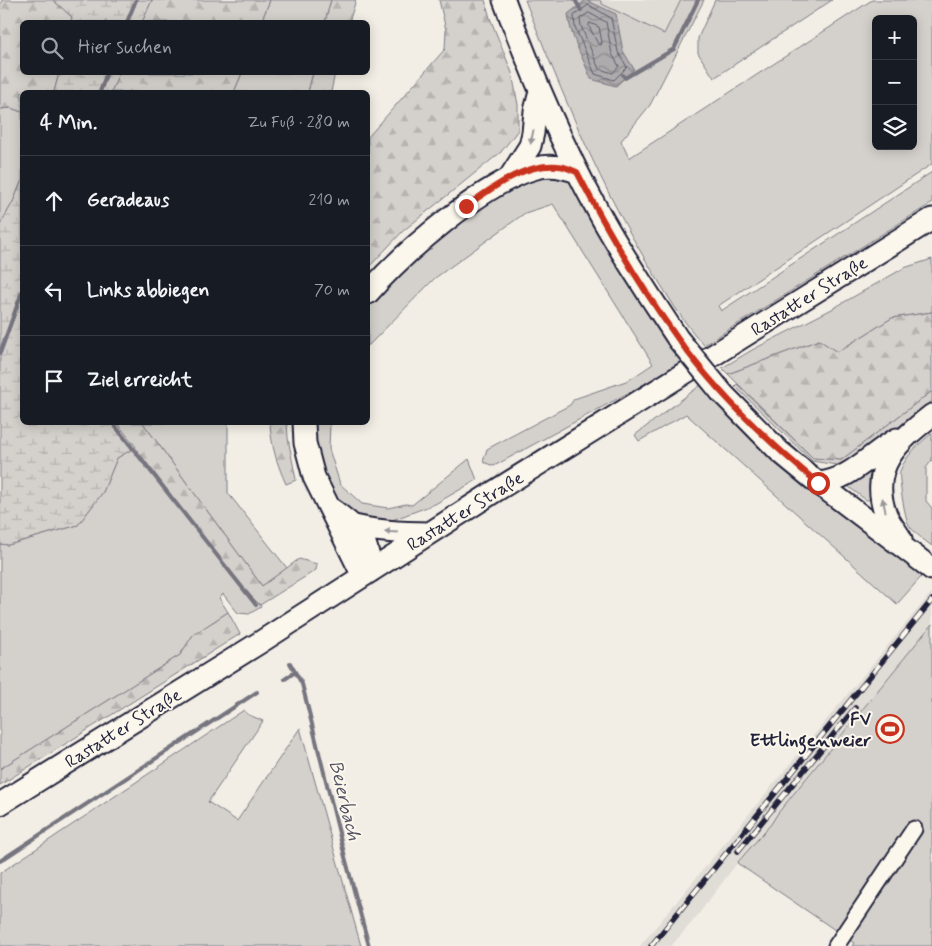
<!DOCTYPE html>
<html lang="de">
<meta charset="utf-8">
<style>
:root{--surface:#171b24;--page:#20242c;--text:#f1f3f6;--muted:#9ea1a6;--line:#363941}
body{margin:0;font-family:Mynerve,sans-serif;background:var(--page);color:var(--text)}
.controls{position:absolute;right:15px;top:15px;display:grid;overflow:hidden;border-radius:8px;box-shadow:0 2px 12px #0003}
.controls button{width:45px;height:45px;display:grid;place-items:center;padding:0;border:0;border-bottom:1px solid var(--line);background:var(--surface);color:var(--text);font:25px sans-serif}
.stop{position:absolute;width:15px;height:15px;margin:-11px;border:4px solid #c8321e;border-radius:50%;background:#fff}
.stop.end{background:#c8321e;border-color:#fff;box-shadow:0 1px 5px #0008}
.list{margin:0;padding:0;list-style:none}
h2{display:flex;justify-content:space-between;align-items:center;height:65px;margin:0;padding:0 20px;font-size:21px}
h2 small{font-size:16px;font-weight:400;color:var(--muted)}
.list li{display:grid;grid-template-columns:32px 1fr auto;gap:15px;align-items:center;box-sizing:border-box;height:90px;padding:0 20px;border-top:1px solid var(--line)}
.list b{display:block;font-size:19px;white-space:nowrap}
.list em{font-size:16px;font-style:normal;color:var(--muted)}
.icon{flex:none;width:28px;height:28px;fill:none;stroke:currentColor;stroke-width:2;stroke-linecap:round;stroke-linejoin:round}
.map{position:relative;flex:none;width:932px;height:946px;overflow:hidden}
.search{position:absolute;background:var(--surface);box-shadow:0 2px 12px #0003;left:20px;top:20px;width:350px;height:55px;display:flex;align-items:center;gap:12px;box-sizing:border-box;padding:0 18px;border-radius:8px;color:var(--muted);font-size:19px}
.panel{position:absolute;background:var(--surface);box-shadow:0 2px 12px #0003;left:20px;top:90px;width:350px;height:335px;border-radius:8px}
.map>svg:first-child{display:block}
</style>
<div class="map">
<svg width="932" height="946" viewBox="0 0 932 946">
<defs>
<pattern id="forest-firs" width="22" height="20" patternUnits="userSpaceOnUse" patternTransform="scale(1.25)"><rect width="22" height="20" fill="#d4d1cc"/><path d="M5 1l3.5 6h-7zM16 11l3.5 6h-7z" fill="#b6b3b0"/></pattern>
<pattern id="wetland-marsh" width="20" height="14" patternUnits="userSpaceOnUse" patternTransform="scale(1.25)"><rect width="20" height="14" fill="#d4d1cc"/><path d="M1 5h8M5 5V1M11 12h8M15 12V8" fill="none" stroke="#b6b3b0"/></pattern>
<pattern id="water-waves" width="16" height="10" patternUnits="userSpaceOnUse" patternTransform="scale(1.25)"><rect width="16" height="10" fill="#aeabad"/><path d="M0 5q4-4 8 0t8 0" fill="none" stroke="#8d8b8e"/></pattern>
</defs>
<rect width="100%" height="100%" fill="#f2eee5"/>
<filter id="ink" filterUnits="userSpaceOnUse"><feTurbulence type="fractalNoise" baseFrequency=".02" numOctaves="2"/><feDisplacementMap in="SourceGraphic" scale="10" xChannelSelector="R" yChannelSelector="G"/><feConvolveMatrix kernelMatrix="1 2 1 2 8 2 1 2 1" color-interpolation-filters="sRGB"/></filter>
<g filter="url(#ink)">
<path fill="#e0dcd6" d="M600 0H681L664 34 602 4Z
M932 592V624L778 813 771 824 737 863 694 920 671 946H640Z"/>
<path fill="#d4d1cc" stroke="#7b7a84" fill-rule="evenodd" d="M270 0H331L325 22H261Z
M525 0H600L602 4 664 34 681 0H704L650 105 621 141 629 158 872 0H932V164L718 306 721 311 932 172V203L704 345C685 325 671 301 656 277 601 190 563 95 525 0ZM876 19H913V146H876Z
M715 0H832L714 78 698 53V38Z
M242 73H313L308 92H234Z
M11 108 22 112V180L13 202 0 225V109Z
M547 170 561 173 571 183 632 288 683 363 494 466 483 462 487 449 570 405 574 399 629 380 653 364 553 204 525 213 435 278 368 346V305L409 261 453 227 499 195Z
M932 259V312L892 318 837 352 819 340 728 374 722 368 752 350 832 309 904 268Z
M702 384 765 450 825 503 922 576 897 604 686 414 639 441 635 435Z
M737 384 813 458 841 460 932 391V401L842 471 837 465 812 461 735 386Z
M143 423H228V493L287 568 262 586Z
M313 423H330L329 449 340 484 362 504 388 508 406 504 412 505 469 459 477 480 435 504 379 525 350 516 330 490 315 453Z
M932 433V460L926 468V501L932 508V546C924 540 914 533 909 525 905 519 898 477 900 471 906 455 919 444 932 433Z
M136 447 233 578 260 605 261 607 249 614 238 613 223 594 219 598 228 612 193 635 180 655 0 769V544L8 545 78 525 103 492 117 458Z
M883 451 876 499 866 500 849 487 846 480Z
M932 624V946H852L854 943 737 863 771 824 778 813Z
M244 710 247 714 263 721 208 802 237 821 300 728 361 946H0V873Z"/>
<path fill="url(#forest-firs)" stroke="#7b7a84" d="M2 0H53L72 17 71 22H22V72L59 73 54 92H22V112L11 108 0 109V6Z
M152 0H270L261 22H142Z
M331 0H356L349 22H325Z
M439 0H485L490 18 512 73 518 105V130L501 152 403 231 368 268V137L445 49 446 30Z
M119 73H242L234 92H111Z
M313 73H335L331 92H308Z
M932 312V391L841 460 813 458 728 374 819 340 837 352 892 318Z
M117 423H143L262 586 299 559 317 564 316 570 260 605 233 578Z
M270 423H287L288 438 296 480 286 484C277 464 271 445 270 423Z
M228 612 240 634 0 785V769L180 655 193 635Z"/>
<path fill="url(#wetland-marsh)" stroke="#7b7a84" d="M53 0H152L142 22H71L72 17Z
M59 73V72L119 73 111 92H54Z
M22 180V422L117 423 136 447 117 458 103 492 78 525 8 545 0 544V225L13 202Z"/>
<path fill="url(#water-waves)" stroke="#76747f" d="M586 0 616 14 623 51 634 69 616 86 591 79C583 57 570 37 568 14Z"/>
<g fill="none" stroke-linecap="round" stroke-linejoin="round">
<path stroke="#5a5969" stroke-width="1" d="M589 5 611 18 618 52 627 67 614 80 595 74 575 27 574 16Z
M589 13 606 22 612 54 619 66 613 73 599 69 581 26 580 19Z
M590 23 599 27 602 42 601 45 598 44 589 26Z"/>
<path stroke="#76747f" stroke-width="4" d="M575 0 581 10
M127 22 136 0
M623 75 625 78 674 49 698 0
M100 92 107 72
M0 353 22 292
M112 422 256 605
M290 663 302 684 345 857 369 946
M285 679 295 672
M0 861 257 692"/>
<defs>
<path id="street" d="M836 946 914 829"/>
<path id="secondary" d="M504 0C531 72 560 142 597 209 621 254 650 296 678 339
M510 177 530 146 533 133 535 111 540 92
M368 293C404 252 484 182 536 168 551 164 563 167 577 172
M722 393 779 451 818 483 932 569
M304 422 305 443 314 477 363 576
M818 483C850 481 871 453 897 439
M333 510C360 531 367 536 371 571
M354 526C379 532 403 533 429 533
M901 539C896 530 889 523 885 512 869 466 899 441 932 415
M0 804 259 643 492 493 932 219"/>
</defs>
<use href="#street" stroke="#22223b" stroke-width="19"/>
<use href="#secondary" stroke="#22223b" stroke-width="25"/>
<use href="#street" stroke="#fbf7ec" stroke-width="15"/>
<use href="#secondary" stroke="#fbf7ec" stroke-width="21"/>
<defs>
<path id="rail" d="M738 851 855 708
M651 946 932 600"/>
</defs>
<use href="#rail" stroke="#22223b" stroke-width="5.5"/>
<use href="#rail" stroke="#fbf7ec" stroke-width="4" stroke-dasharray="11" stroke-linecap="butt"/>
<defs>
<path id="secondary-bridge" d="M678 339 722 393"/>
</defs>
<use href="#secondary-bridge" stroke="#22223b" stroke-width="25" stroke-linecap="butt"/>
<use href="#secondary-bridge" stroke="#fbf7ec" stroke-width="21"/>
</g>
<defs><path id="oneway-solid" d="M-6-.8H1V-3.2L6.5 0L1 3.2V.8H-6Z" transform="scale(1.25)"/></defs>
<g fill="#99979c">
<use href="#oneway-solid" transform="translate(532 137) rotate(102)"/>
<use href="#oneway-solid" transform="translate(884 505) rotate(-103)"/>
<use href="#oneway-solid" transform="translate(391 532) rotate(-176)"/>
</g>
</g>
<g fill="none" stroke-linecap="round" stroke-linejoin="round" filter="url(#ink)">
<path stroke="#c8321e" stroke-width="6" d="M466 206C493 188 523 163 558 166 565 166 571 170 577 172 607 230 640 286 678 339 717 393 767 441 818 483"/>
</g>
<defs>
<symbol id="stadium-ring" viewBox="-11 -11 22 22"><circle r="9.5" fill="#fbf7ec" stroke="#c8321e" stroke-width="1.5"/><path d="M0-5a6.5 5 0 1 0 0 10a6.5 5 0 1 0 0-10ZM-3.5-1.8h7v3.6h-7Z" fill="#c8321e"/></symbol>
</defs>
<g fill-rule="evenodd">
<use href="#stadium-ring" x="874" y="713" width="32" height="32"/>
</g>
<g text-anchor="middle" stroke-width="4" stroke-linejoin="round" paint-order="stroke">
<g font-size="18" fill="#22223b" stroke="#fbf7ec">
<text transform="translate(809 296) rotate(-32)" y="6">Rastatter Straße</text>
<text transform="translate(465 511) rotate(-32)" y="6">Rastatter Straße</text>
<text transform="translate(123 728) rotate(-32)" y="6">Rastatter Straße</text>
</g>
<g font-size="18" font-weight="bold" fill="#22223b" stroke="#fbf7ec" text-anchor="end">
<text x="871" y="725">FV<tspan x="871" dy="21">Ettlingenweier</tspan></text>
</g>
<g font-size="19" font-style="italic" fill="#535263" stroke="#fbf7ec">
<text transform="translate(346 800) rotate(76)" y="7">Beierbach</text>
</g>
</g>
</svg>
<div class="controls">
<button>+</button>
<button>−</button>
<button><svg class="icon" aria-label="layers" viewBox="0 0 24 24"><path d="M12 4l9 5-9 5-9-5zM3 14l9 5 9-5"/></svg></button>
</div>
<div class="stop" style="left:818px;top:483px"></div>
<div class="stop end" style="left:466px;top:206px"></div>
<div class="search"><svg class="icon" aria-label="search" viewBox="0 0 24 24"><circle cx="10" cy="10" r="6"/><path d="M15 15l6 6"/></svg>Hier suchen</div>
<section class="panel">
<h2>4 Min.<small>Zu Fuß · 280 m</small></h2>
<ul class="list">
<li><svg class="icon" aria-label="ahead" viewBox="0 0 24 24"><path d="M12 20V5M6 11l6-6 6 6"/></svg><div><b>Geradeaus</b></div><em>210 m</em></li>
<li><svg class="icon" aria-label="left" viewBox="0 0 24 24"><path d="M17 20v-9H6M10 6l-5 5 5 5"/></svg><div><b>Links abbiegen</b></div><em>70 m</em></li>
<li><svg class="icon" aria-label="arrive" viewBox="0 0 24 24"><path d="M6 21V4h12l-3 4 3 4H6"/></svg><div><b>Ziel erreicht</b></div></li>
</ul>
</section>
</div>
